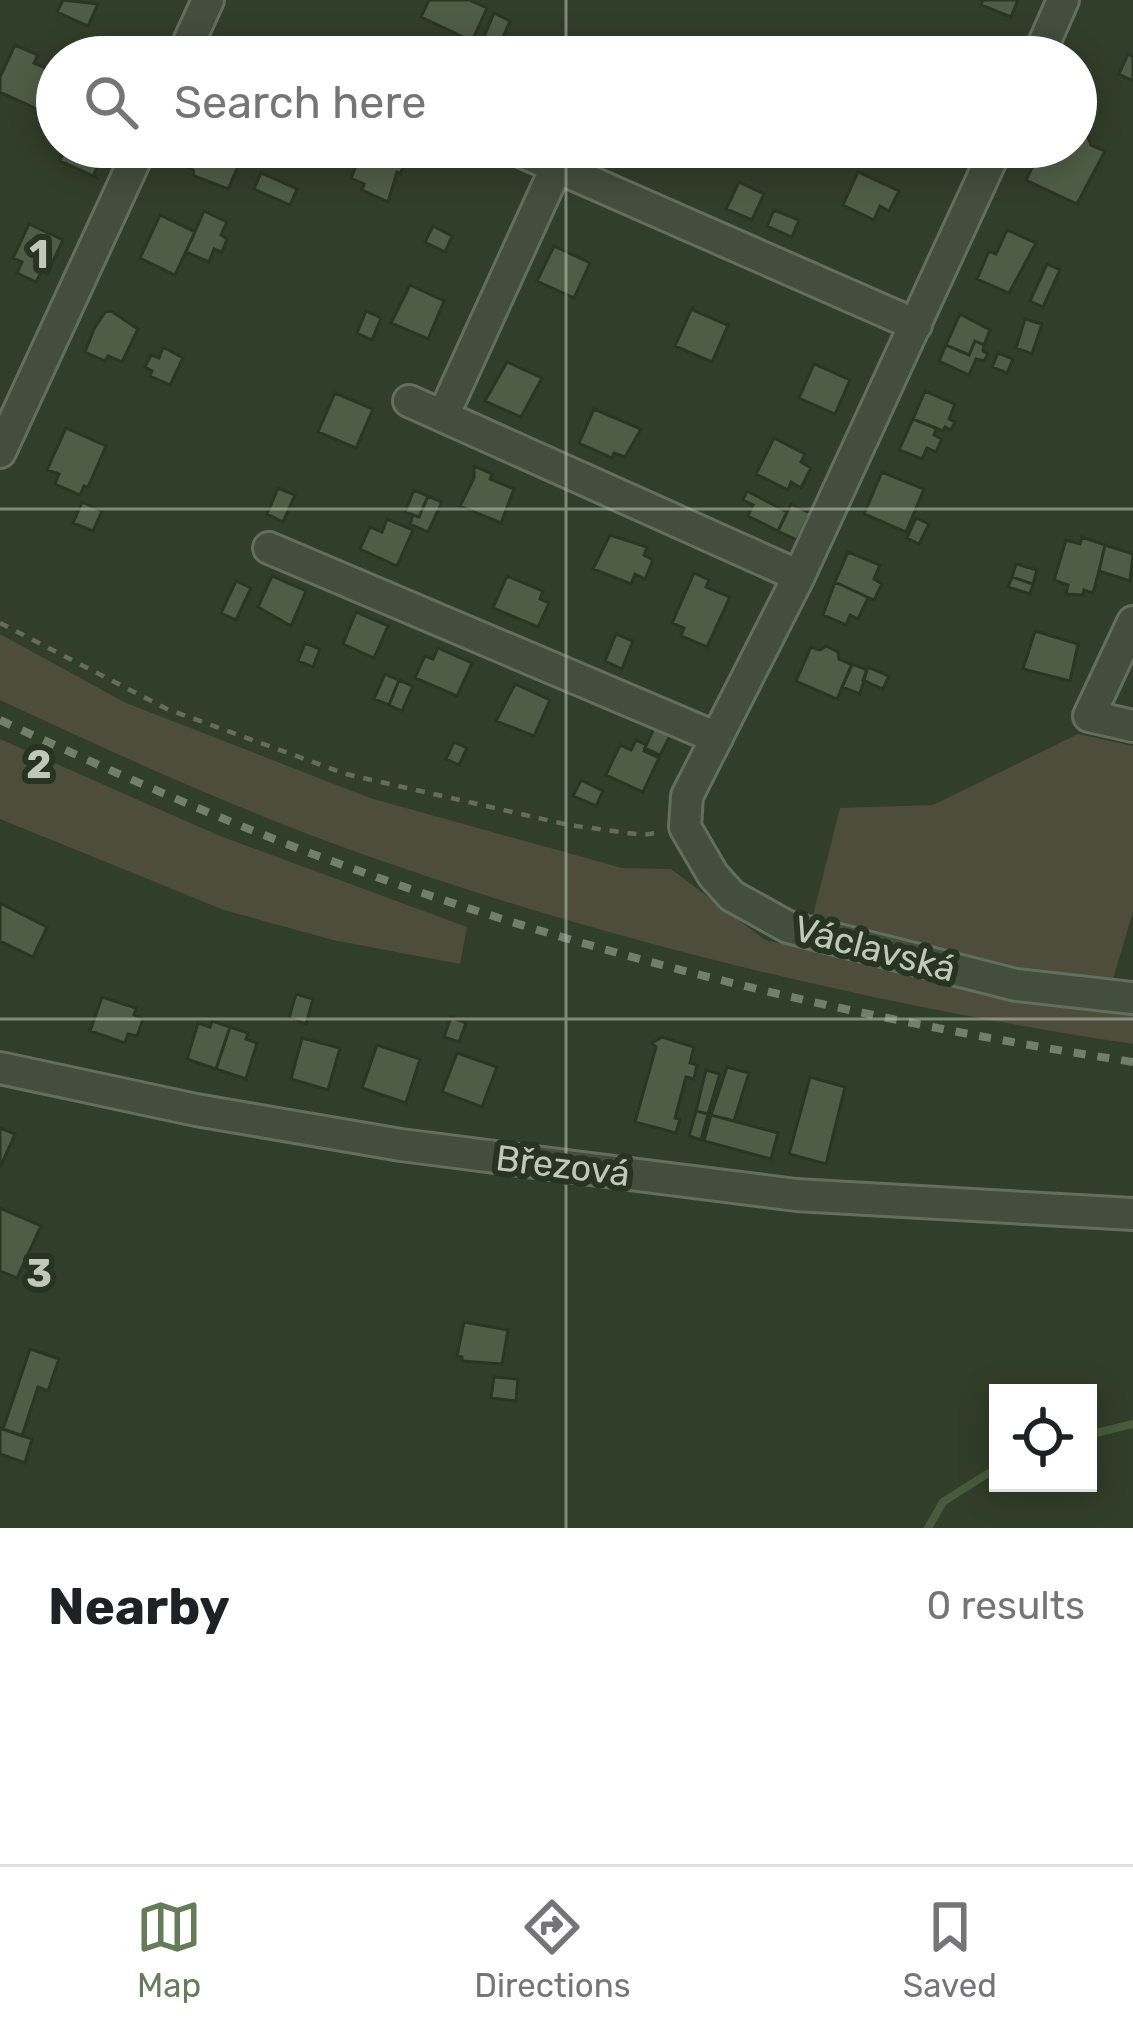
<!DOCTYPE html>
<meta charset="utf-8">
<style>
:root{--surface:#fff;--page:#f6f6f6;--text:#202124;--muted:#757577;--line:#e0e0e0;--accent:#647c5a}
body{margin:0;font-family:Rubik,sans-serif;background:var(--page);color:var(--text)}
.controls{position:absolute;right:36px;bottom:36px;display:grid;overflow:hidden;border-radius:0px;box-shadow:0 6px 30px #0003}
.controls button{width:108px;height:108px;display:grid;place-items:center;padding:0;border:0;border-bottom:3px solid var(--line);background:var(--surface);color:var(--text);font:60px sans-serif}
.list{margin:0;padding:0;list-style:none}
h2{display:flex;justify-content:space-between;align-items:center;height:156px;margin:0;padding:0 48px;font-size:51px}
h2 small{font-size:39px;font-weight:400;color:var(--muted)}
.icon{flex:none;width:66px;height:66px;fill:none;stroke:currentColor;stroke-width:2;stroke-linecap:round;stroke-linejoin:round}
.map{position:relative;flex:none;width:1133px;height:1528px;overflow:hidden}
.search{position:absolute;background:var(--surface);box-shadow:0 6px 30px #0003;left:36px;right:36px;top:36px;height:132px;display:flex;align-items:center;gap:30px;box-sizing:border-box;padding:0 42px;border-radius:66px;color:var(--muted);font-size:45px}
.sheet{height:336px;background:var(--surface)}
nav{display:flex;justify-content:space-around;align-items:center;box-sizing:border-box;height:168px;border-top:3px solid var(--line);background:var(--surface);font-size:33px;color:var(--muted)}
nav a{display:grid;justify-items:center;gap:6px}
nav .on{color:var(--accent)}
.map>svg:first-child{display:block}
</style>
<div class="map">
<svg width="1133" height="1528" viewBox="0 0 1133 1528">
<rect width="100%" height="100%" fill="#313e29"/>
<path fill="#4e4c3a" d="M0 634 126 703 370 798 622 868 671 869 765 940 1004 994 1133 1011V1044C869 1004 611 942 359 853 236 809 118 755 0 700Z
M1078 734 1133 746V912L1110 989 808 935 840 808 933 805Z
M0 739 220 836 467 927 460 964 333 940 224 910 0 819Z"/>
<g fill="none" stroke-linecap="round" stroke-linejoin="round">
<path stroke="#465c3a" stroke-width="8" d="M1088 1435 1133 1424
M928 1528 943 1502 998 1467"/>
</g>
<path fill="#4f5d46" stroke="#2a3624" stroke-width="3" d="M63 0 98 4 88 26 57 12Z
M429 0H469L487 8 472 41 421 17Z
M983 0H1018L1011 17 981 5Z
M494 13 510 21 500 44 484 37Z
M15 45 38 55 34 63 54 72 37 109 0 92V77Z
M1128 54 1133 57V81L1119 74Z
M1084 127 1091 145 1105 151 1077 204 1026 180 1038 155 1047 159 1050 147H1076V129Z
M65 147H105L94 174 96 177 60 161Z
M203 147H230L244 153 228 189 194 176 193 170 184 166 190 149 200 153Z
M364 147H397L410 153 400 174 397 172 388 202 362 190 364 184 351 178Z
M645 147H680L672 161Z
M904 147H949L940 166Z
M858 172 899 191 889 211 880 206 874 220 843 205Z
M261 173 297 189 290 205 254 189Z
M739 182 764 194 752 220 726 209Z
M774 210 799 220 792 237 767 226Z
M204 211 227 222 221 235 227 239 222 252 214 249 209 262 186 252Z
M160 215 195 232 175 275 140 258Z
M29 224 63 240 47 274 42 271 36 282 17 273 22 262 13 258Z
M433 226 452 236 445 252 425 242Z
M1007 230 1036 243 1009 293 977 279 989 251 996 254Z
M554 246 590 263 574 298 537 281Z
M1047 264 1060 270 1043 307 1030 301Z
M410 285 444 301 428 339 391 323Z
M693 306V310L727 325 729 323 712 362 675 346Z
M111 311 138 329 122 362 108 356 105 361 85 352 94 329 105 312Z
M366 311 381 318 372 340 357 333Z
M960 314 990 330 984 345 975 341 969 355 946 345Z
M1025 319 1042 324 1032 354 1016 348Z
M975 341 984 345 983 351 988 354 984 361 976 359 969 375 939 361 946 345 969 355Z
M163 347 183 358 170 385 150 376 152 371 145 367 151 355 159 358Z
M998 353 1013 359 1007 373 992 367Z
M507 362 542 378 521 417 485 401Z
M814 364 850 380 835 414 799 398Z
M925 391 955 404 949 419 955 422 951 430 945 427 943 431 913 419Z
M335 393 373 409 356 448 318 432Z
M594 409 641 429 625 457 614 453 612 458 579 443Z
M913 419 943 431 936 429 934 435 942 439 936 452 927 448 922 459 899 450Z
M66 428 106 446 88 487 84 486 80 495 55 484 59 474 47 470Z
M774 438 805 454 801 462 811 468 801 488 791 482 788 490 756 474Z
M474 466 492 474 490 479 514 489 501 523 460 506 474 478Z
M882 472 924 489 906 532 864 514Z
M278 488 295 495 283 522 267 514Z
M414 490 428 496 419 517 405 512Z
M747 491 787 512 778 531 748 516 753 505 743 500Z
M428 496 442 502 428 532 410 524 413 515 419 517Z
M82 502 102 511 93 531 73 523Z
M791 504 810 513 797 540 778 531Z
M916 518 929 524 919 544 907 538Z
M387 519 413 530 397 566 360 549 370 527 382 532Z
M610 535 647 547 644 555 653 560 645 579 635 574 631 584 593 569Z
M1082 537 1105 545 1099 571 1093 593 1084 590 1083 595 1066 594 1068 585 1054 580 1066 540 1080 544Z
M1105 545 1133 554 1130 581 1099 571Z
M848 552 880 565 874 579 882 584 874 600 835 582Z
M1016 564 1037 570 1033 584 1012 577Z
M694 573 709 580 706 587 730 597 707 647 681 636 684 628 672 623Z
M272 576 306 591 291 626 258 607Z
M507 576 543 591 540 599 549 603 538 627 493 608Z
M1012 577 1033 584 1030 594 1008 587Z
M236 581 251 588 236 620 221 613Z
M835 582 874 600 868 598 858 619 850 615 846 625 823 615Z
M356 612 388 626 374 658 343 644Z
M1035 631 1078 644 1070 681 1023 669Z
M616 634 633 641 622 669 605 661Z
M305 643 320 649 313 667 298 661Z
M826 646 838 652 839 659 852 665 837 699 796 681 811 647 820 650Z
M438 648 472 663 457 696 415 678 425 656 433 659Z
M852 664 867 670 860 694 842 687Z
M868 667 889 676 883 689 863 680Z
M385 674 399 680 389 705 374 699Z
M399 680 413 686 402 711 389 705Z
M515 684 550 700 534 736 496 721Z
M654 728 670 736 660 755 645 748Z
M636 740 646 745 644 751 659 758 643 792 606 775 620 745 631 750Z
M454 742 467 748 459 765 446 759Z
M581 780 603 791 596 806 573 796Z
M0 903 47 927 33 957 0 941Z
M296 994 313 999 306 1024 289 1018Z
M102 997 136 1008 134 1015 143 1019 137 1036 128 1034 125 1043 90 1031Z
M451 1017 466 1023 459 1042 444 1037Z
M212 1021 230 1027 216 1069 187 1059 198 1023 210 1027Z
M230 1027 248 1033 246 1039 257 1043 246 1079 216 1069Z
M662 1037 694 1047 690 1063 697 1065 694 1079 686 1077 675 1118 680 1119 676 1133 635 1122 656 1047 652 1043Z
M302 1038 340 1048 328 1090 291 1079Z
M377 1045 420 1059 406 1103 362 1088Z
M457 1053 497 1067 482 1107 442 1092Z
M727 1067 749 1073 734 1121 711 1115Z
M706 1070 720 1074 708 1114 696 1111Z
M810 1077 845 1087 826 1164 789 1154Z
M696 1111 708 1114 701 1140 689 1136Z
M711 1115 778 1133 771 1159 704 1141Z
M0 1128 15 1134 0 1168Z
M0 1208 41 1226 17 1278 0 1271Z
M464 1322 508 1330 502 1364 462 1361V1357L457 1356Z
M30 1349 59 1359 48 1391 38 1387 22 1436 3 1429Z
M494 1377 518 1379 516 1401 491 1398Z
M0 1428 32 1439 25 1463 0 1454Z"/>
<g fill="none" stroke-linecap="round" stroke-linejoin="round">
<defs>
<path id="minor" d="M182 57 208 0
M1038 57 1063 0
M511 147 916 325
M997 147 799 576 687 796 685 827 713 875 732 896 788 927 1016 985 1133 998
M409 401 799 576
M443 416 557 166
M0 452 141 147
M269 548 717 738
M1133 622 1089 716 1133 726
M0 1068 196 1110 401 1145 796 1195 1133 1214"/>
</defs>
<use href="#minor" stroke="#636f5e" stroke-width="36"/>
<path stroke="#676c59" stroke-width="4.5" stroke-dasharray="9 9" stroke-linecap="butt" d="M0 623 167 709 346 774 569 825 643 835 662 832"/>
<use href="#minor" stroke="#434e3d" stroke-width="30"/>
<path stroke="#717f6b" stroke-width="8" stroke-dasharray="12 12" stroke-linecap="butt" d="M0 720C115 773 231 825 351 868 605 960 866 1021 1133 1062"/>
</g>
<path fill="none" stroke="#bec9b9" stroke-width="3" stroke-opacity="0.55" d="M566 0V57M566 147V1528M0 509H1133M0 1019H1133"/>
<g text-anchor="middle" stroke-width="12" stroke-linejoin="round" paint-order="stroke">
<g font-size="36" fill="#bec9b9" stroke="#283422">
<text transform="translate(875 948) rotate(15)" y="13">Václavská</text>
<text transform="translate(563 1165) rotate(7)" y="13">Březová</text>
</g>
</g>
<g font-size="39" text-anchor="middle" font-weight="bold" fill="#bec9b9" stroke="#283422" stroke-width="12" stroke-linejoin="round" paint-order="stroke">
<text x="39" y="268">1</text>
<text x="39" y="778">2</text>
<text x="39" y="1287">3</text>
</g>
</svg>
<div class="controls">
<button><svg class="icon" aria-label="locate" viewBox="0 0 24 24"><circle cx="12" cy="12" r="6"/><path d="M12 2v4M12 18v4M2 12h4M18 12h4"/></svg></button>
</div>
<div class="search"><svg class="icon" aria-label="search" viewBox="0 0 24 24"><circle cx="10" cy="10" r="6"/><path d="M15 15l6 6"/></svg>Search here</div>
</div>
<section class="sheet">
<h2>Nearby<small>0 results</small></h2>
<ul class="list">
</ul>
</section>
<nav>
<a class="on"><svg class="icon" aria-label="map" viewBox="0 0 24 24"><path d="M3 6l6-2 6 2 6-2v14l-6 2-6-2-6 2zM9 4v14M15 6v14"/></svg>Map</a>
<a><svg class="icon" aria-label="directions" viewBox="0 0 24 24"><path d="M12 3l9 9-9 9-9-9zM9 14v-3h6M13 9l2 2-2 2"/></svg>Directions</a>
<a><svg class="icon" aria-label="saved" viewBox="0 0 24 24"><path d="M7 4h10v16l-5-4-5 4z"/></svg>Saved</a>
</nav>
